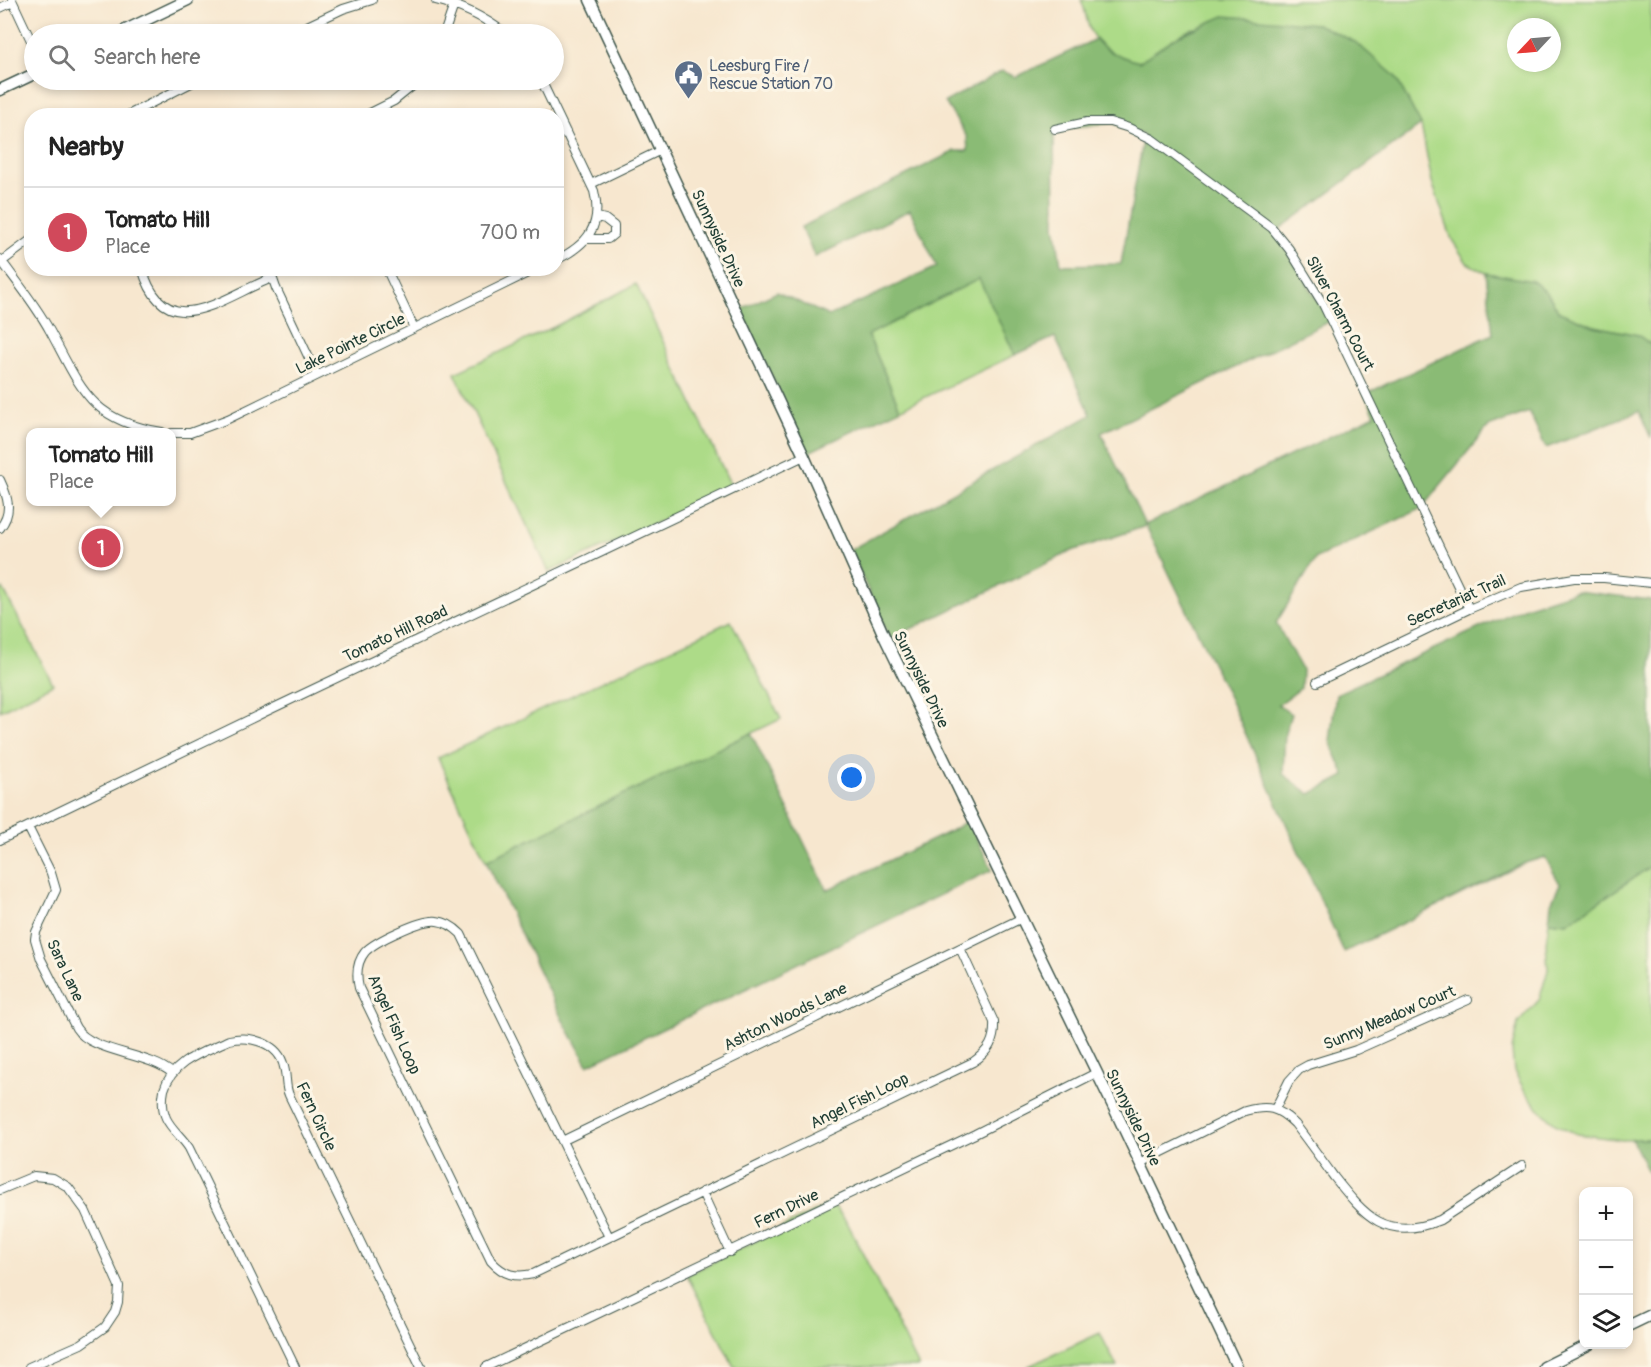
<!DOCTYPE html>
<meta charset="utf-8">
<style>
:root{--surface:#fff;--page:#f2f2f2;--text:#222;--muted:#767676;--line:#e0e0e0;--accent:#d1495b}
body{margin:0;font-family:Pangolin,sans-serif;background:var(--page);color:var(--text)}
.controls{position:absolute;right:18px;bottom:18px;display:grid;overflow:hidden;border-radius:12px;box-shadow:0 3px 9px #0003}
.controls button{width:54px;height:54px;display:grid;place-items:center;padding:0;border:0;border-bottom:2px solid var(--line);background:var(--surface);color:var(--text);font:30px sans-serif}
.compass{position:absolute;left:1507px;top:18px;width:54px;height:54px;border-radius:50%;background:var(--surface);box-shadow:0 3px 9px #0003;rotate:244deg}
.you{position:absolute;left:852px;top:778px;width:21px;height:21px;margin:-15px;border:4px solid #fff;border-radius:50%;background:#1a73e8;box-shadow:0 0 0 9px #1a73e833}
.badge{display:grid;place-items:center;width:39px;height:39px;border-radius:50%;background:var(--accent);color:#fff;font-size:20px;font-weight:700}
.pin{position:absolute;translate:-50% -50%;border:3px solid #fff;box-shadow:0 2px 6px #0006}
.popup{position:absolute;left:26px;top:428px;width:150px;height:78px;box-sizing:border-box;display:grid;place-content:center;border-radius:12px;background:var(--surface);filter:drop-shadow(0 2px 4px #0005);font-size:20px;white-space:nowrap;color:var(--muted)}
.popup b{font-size:22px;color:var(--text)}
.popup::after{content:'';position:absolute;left:50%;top:100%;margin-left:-12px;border:12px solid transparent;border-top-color:var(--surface)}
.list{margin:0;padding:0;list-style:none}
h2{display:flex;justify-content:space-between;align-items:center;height:78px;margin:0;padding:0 24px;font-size:26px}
h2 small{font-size:20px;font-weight:400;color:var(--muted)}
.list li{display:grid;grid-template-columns:39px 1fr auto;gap:18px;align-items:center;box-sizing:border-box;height:90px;padding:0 24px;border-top:2px solid var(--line)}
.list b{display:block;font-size:22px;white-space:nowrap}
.list p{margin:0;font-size:20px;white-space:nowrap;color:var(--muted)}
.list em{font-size:20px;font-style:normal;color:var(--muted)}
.icon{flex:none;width:33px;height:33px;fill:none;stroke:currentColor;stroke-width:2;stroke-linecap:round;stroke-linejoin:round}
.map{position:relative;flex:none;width:1651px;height:1367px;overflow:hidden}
.search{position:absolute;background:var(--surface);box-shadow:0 3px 9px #0003;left:24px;top:24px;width:540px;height:66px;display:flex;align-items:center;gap:15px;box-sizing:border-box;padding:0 21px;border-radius:33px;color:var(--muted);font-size:22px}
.panel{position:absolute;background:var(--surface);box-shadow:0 3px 9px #0003;left:24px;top:108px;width:540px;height:168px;border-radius:24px}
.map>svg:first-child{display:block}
</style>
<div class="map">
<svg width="1651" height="1367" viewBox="0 0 1651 1367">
<rect width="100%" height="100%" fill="#fcf5e5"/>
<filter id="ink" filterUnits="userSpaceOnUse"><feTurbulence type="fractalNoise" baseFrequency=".0167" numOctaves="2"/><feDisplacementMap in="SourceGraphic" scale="12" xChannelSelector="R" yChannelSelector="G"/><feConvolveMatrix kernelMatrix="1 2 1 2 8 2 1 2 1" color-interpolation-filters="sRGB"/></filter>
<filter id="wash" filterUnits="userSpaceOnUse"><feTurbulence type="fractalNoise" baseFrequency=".008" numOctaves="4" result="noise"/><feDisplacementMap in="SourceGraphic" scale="24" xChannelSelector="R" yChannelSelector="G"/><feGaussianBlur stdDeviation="1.35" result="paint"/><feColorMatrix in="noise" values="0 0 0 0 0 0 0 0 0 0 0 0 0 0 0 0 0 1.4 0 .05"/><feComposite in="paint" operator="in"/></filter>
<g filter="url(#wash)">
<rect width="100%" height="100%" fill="#f7e7cf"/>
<path fill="#addb88" stroke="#668c5e" stroke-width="1.5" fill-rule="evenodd" d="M1081 0H1651V345L1638 335 1594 326 1559 312 1548 294 1502 276 1486 273 1467 263 1452 240 1432 182 1421 125 1395 76 1193 28 1178 36 1139 62C1121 57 1099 50 1091 32 1086 22 1086 10 1081 0ZM1516 27H1552V63H1516Z
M980 278 1015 355 900 409 868 335Z
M636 284 732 488 549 572 455 373 554 327Z
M3 589 53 684 0 711V590Z
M731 621 781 719 486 861 438 758Z
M1651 866V1139L1622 1140 1577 1134 1557 1125 1540 1110 1525 1091 1514 1071 1512 1050 1518 1023 1539 1000 1548 970 1546 943 1549 921 1567 923Z
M832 1203 848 1224 919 1367H734L687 1275Z
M1100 1333 1117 1367H1027L1029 1366Z"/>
<path fill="#8abb74" stroke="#547c54" stroke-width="1.5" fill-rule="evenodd" d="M1224 16 1317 24 1355 42 1395 76 1421 125 1276 232 1330 321 1101 433 1145 525 1375 415 1365 394 1493 334 1486 273 1533 281 1548 294 1559 312 1594 326 1638 335 1651 345V438L1639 411 1546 448 1529 412 1488 427 1421 509 1316 558 1276 623 1302 670 1301 688 1278 705 1291 714 1285 733 1283 774 1310 794 1345 776 1330 741 1336 694 1525 607 1576 591 1651 600V866L1567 923 1549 921 1551 903 1560 884 1545 857 1525 863 1344 952 1229 697 1146 526 1072 551 890 639 850 550 1091 415 1055 337 1015 355 979 279 868 335 900 409 807 453 741 309 777 292 829 316 937 267 910 210 815 257 801 227 955 151H968L967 137 945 102 1002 71 1016 77 1096 39C1106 53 1123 57 1139 62L1178 36ZM1113 123 1144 135 1121 264 1061 265 1055 225 1054 129Z
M751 733 827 890 951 831 968 820 992 870 588 1065 561 1017 486 861Z
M1632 1139H1651V1178Z"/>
</g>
<g filter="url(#ink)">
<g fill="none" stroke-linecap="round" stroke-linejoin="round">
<defs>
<path id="minor" d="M12 0 34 47
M436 0C463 6 485 18 506 34
M0 8 13 2
M290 34 343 9 372 0
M444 34 454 5
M541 80 594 191C603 226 587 245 556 260
M126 116 197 80
M364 116 394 101 420 80
M1055 129 1087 122H1110L1129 128 1152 139 1272 228 1289 249 1323 304 1469 609
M556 136 566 132
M591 184 661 150
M586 239H608L614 234V226L605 219 597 217
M0 259C17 282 36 305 50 331 81 388 90 421 162 432
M0 263 32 239
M142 268C165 348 224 296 272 278
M269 268 276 288 317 375
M386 268 414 328
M172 433H190L228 419 538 268
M0 480C8 497 13 512 0 528
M1317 682 1469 609 1521 587 1574 578H1604L1651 583
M28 827 51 873 56 890 36 932 35 939 41 959 76 1028C92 1053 147 1052 172 1073
M0 840 265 712 804 456
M1275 1109 1289 1081 1299 1070 1308 1065 1356 1050 1468 1000
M562 1141 1020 919
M1140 1163 1245 1111C1268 1105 1278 1107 1295 1124 1308 1141 1321 1159 1334 1177 1365 1216 1386 1242 1440 1220L1522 1166
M0 1190 34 1176 53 1178 68 1187 85 1210 119 1286 118 1302 115 1312 105 1327 81 1344 29 1367
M702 1192 730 1252
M609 1237 461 934C454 927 447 922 437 921 422 919 375 941 365 952 356 963 356 975 359 988L491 1261C504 1275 515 1278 533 1274L973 1062C989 1051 995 1041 994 1022L960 948
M295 1367 189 1148C182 1137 171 1129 166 1118 162 1109 162 1100 164 1090 172 1061 204 1052 229 1040 250 1035 279 1043 284 1067 287 1077 285 1086 289 1095L421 1367
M486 1367 975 1134 1096 1073"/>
<path id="tertiary" d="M590 0 804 456 885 638 1114 1108 1237 1367
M117 34 188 0
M0 90 34 74
M1628 1326 1651 1315
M1544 1367 1590 1344"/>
</defs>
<use href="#minor" stroke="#3f564b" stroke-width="10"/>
<use href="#tertiary" stroke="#3f564b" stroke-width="13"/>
<use href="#minor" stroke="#fff" stroke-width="8"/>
<use href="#tertiary" stroke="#fff" stroke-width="10"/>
</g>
</g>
<defs>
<symbol id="civic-pin" viewBox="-11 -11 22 30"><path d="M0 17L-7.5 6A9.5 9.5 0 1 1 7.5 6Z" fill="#5c6f8a" stroke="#fcf5e5"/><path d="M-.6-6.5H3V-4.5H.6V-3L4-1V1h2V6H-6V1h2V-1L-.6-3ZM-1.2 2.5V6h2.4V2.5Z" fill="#fff"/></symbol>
</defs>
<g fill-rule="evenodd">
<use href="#civic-pin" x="672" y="58" width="33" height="45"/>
</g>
<g text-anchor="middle" stroke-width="6" stroke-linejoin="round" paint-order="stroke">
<g font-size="16" fill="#4e5e75" stroke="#fcf5e5" text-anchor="start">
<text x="709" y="71">Leesburg Fire /<tspan x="709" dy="18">Rescue Station 70</tspan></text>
</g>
<g font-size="16" fill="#1f3d34" stroke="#fcf5e5">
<text transform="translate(719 238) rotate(65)" y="6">Sunnyside Drive</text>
<text transform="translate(1341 313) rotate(62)" y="6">Silver Charm Court</text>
<text transform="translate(350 343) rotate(-26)" y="6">Lake Pointe Circle</text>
<text transform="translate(1456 600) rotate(-24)" y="6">Secretariat Trail</text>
<text transform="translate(395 633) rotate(-25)" y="6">Tomato Hill Road</text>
<text transform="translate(922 679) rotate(64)" y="6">Sunnyside Drive</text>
<text transform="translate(66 970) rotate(65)" y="6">Sara Lane</text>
<text transform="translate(785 1016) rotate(-26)" y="6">Ashton Woods Lane</text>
<text transform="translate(1389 1017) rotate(-23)" y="6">Sunny Meadow Court</text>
<text transform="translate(395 1024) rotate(66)" y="6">Angel Fish Loop</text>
<text transform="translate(859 1100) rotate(-26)" y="6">Angel Fish Loop</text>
<text transform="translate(317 1116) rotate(65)" y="6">Fern Circle</text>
<text transform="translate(1134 1117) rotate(64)" y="6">Sunnyside Drive</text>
<text transform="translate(786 1208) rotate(-26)" y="6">Fern Drive</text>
</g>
</g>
</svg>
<div class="controls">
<button>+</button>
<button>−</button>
<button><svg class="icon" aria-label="layers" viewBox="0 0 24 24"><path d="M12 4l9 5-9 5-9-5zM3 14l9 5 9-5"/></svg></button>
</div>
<svg class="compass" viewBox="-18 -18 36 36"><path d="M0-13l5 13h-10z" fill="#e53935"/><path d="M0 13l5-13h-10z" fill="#767676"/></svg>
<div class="you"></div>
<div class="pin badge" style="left:101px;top:548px">1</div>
<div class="popup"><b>Tomato Hill</b>Place</div>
<div class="search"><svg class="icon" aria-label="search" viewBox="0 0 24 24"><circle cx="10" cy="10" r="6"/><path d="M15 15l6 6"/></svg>Search here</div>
<section class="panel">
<h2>Nearby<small></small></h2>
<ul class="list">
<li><span class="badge">1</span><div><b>Tomato Hill</b><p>Place</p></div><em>700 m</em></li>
</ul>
</section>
</div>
